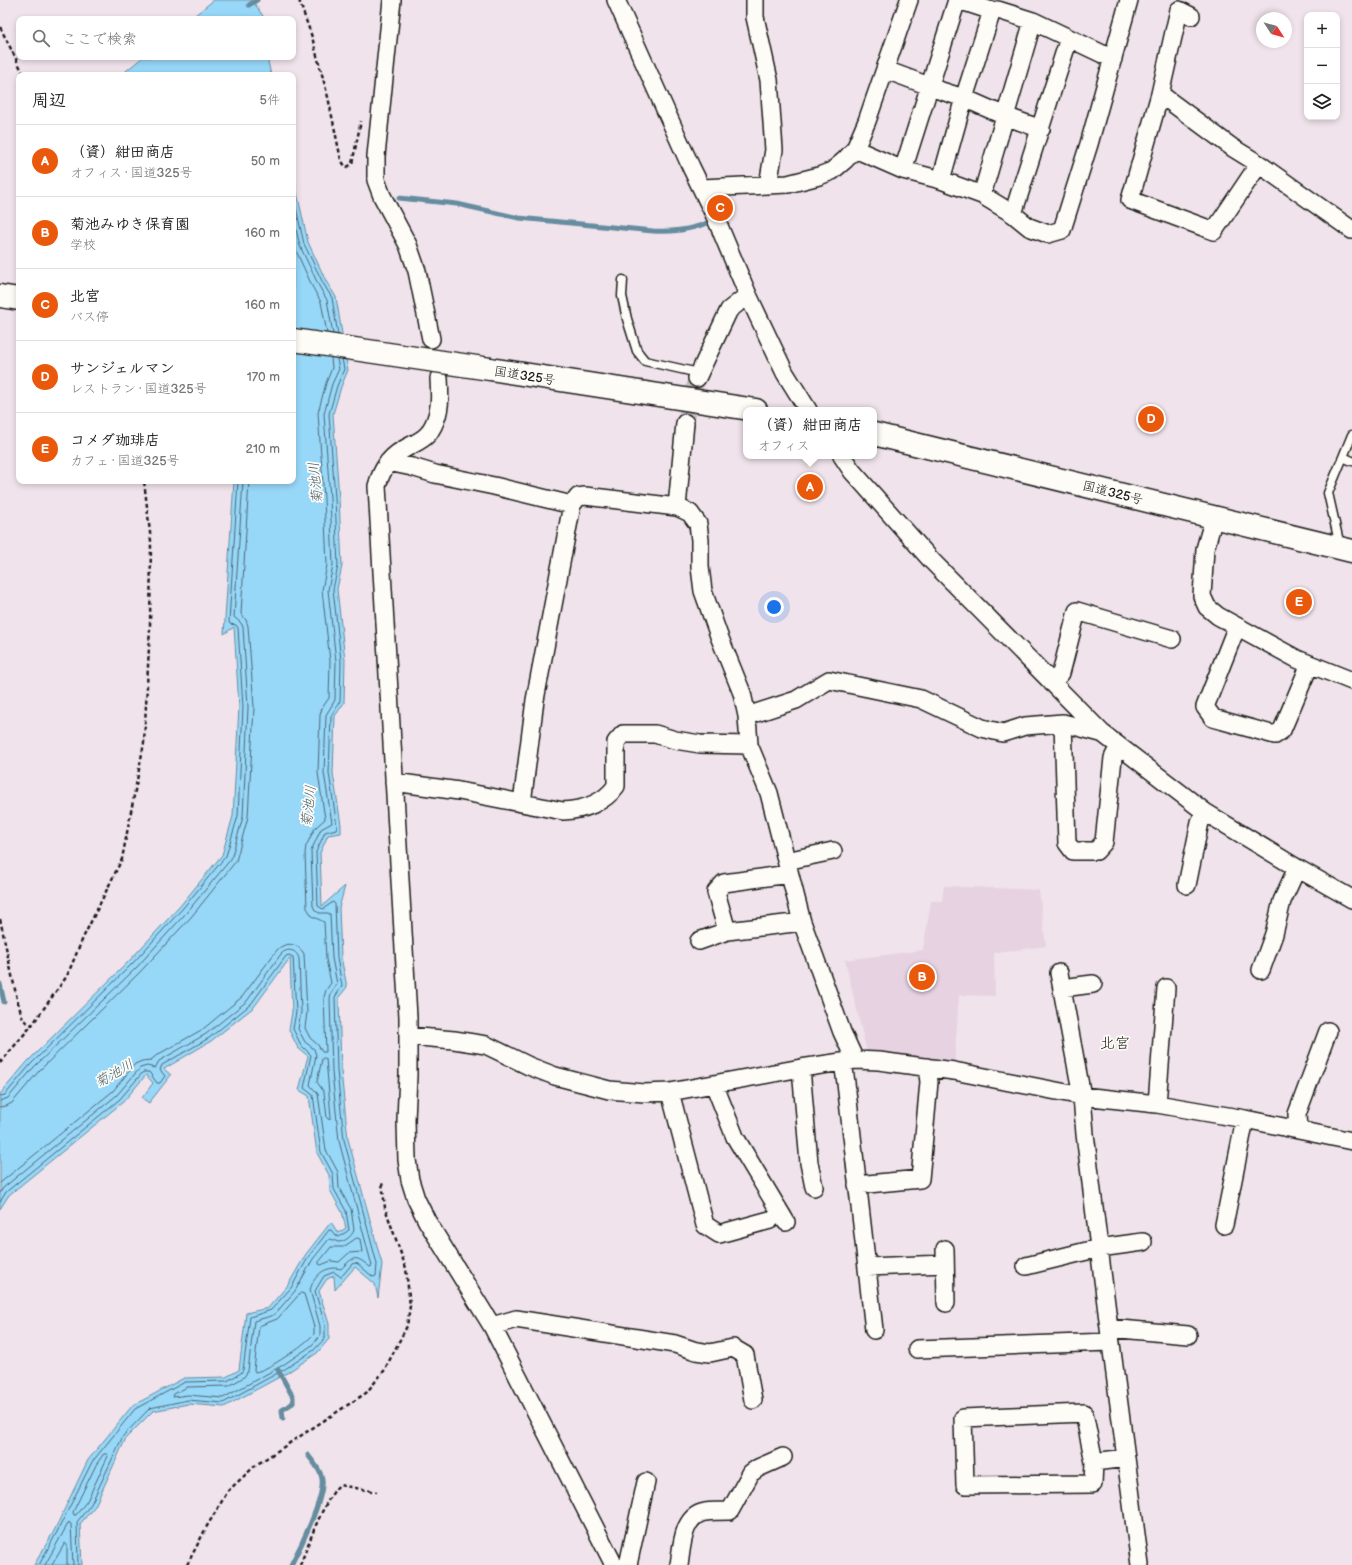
<!DOCTYPE html>
<html lang="ja">
<meta charset="utf-8">
<style>
:root{--surface:#fff;--page:#f2f2f2;--text:#222;--muted:#767676;--line:#e0e0e0;--accent:#ea580c}
body{margin:0;font-family:"Balsamiq Sans","Klee One",sans-serif;background:var(--page);color:var(--text)}
.controls{position:absolute;right:12px;top:12px;display:grid;overflow:hidden;border-radius:8px;box-shadow:0 2px 6px #0003}
.controls button{width:36px;height:36px;display:grid;place-items:center;padding:0;border:0;border-bottom:1px solid var(--line);background:var(--surface);color:var(--text);font:20px sans-serif}
.compass{position:absolute;left:1256px;top:12px;width:36px;height:36px;border-radius:50%;background:var(--surface);box-shadow:0 2px 6px #0003;rotate:126deg}
.you{position:absolute;left:774px;top:607px;width:14px;height:14px;margin:-10px;border:3px solid #fff;border-radius:50%;background:#1a73e8;box-shadow:0 0 0 6px #1a73e833}
.badge{display:grid;place-items:center;width:26px;height:26px;border-radius:50%;background:var(--accent);color:#fff;font-size:13px;font-weight:700}
.pin{position:absolute;translate:-50% -50%;border:2px solid #fff;box-shadow:0 1px 4px #0006}
.popup{position:absolute;left:743px;top:407px;width:134px;height:52px;box-sizing:border-box;display:grid;place-content:center;border-radius:8px;background:var(--surface);filter:drop-shadow(0 1px 3px #0005);font-size:13px;white-space:nowrap;color:var(--muted)}
.popup b{font-size:15px;color:var(--text)}
.popup::after{content:'';position:absolute;left:50%;top:100%;margin-left:-8px;border:8px solid transparent;border-top-color:var(--surface)}
.list{margin:0;padding:0;list-style:none}
h2{display:flex;justify-content:space-between;align-items:center;height:52px;margin:0;padding:0 16px;font-size:17px}
h2 small{font-size:13px;font-weight:400;color:var(--muted)}
.list li{display:grid;grid-template-columns:26px 1fr auto;gap:12px;align-items:center;box-sizing:border-box;height:72px;padding:0 16px;border-top:1px solid var(--line)}
.list b{display:block;font-size:15px;white-space:nowrap}
.list p{margin:0;font-size:13px;white-space:nowrap;color:var(--muted)}
.list em{font-size:13px;font-style:normal;color:var(--muted)}
.icon{flex:none;width:22px;height:22px;fill:none;stroke:currentColor;stroke-width:2;stroke-linecap:round;stroke-linejoin:round}
.map{position:relative;flex:none;width:1352px;height:1565px;overflow:hidden}
.search{position:absolute;background:var(--surface);box-shadow:0 2px 6px #0003;left:16px;top:16px;width:280px;height:44px;display:flex;align-items:center;gap:10px;box-sizing:border-box;padding:0 14px;border-radius:8px;color:var(--muted);font-size:15px}
.panel{position:absolute;background:var(--surface);box-shadow:0 2px 6px #0003;left:16px;top:72px;width:280px;height:412px;border-radius:8px}
.map>svg:first-child{display:block}
</style>
<div class="map">
<svg width="1352" height="1565" viewBox="0 0 1352 1565">
<rect width="100%" height="100%" fill="#f0e3eb"/>
<filter id="ink" filterUnits="userSpaceOnUse"><feTurbulence type="fractalNoise" baseFrequency=".025" numOctaves="2"/><feDisplacementMap in="SourceGraphic" scale="8" xChannelSelector="R" yChannelSelector="G"/><feConvolveMatrix kernelMatrix="1 2 1 2 8 2 1 2 1" color-interpolation-filters="sRGB"/></filter>
<g filter="url(#ink)">
<path fill="#e7d2e2" d="M944 886 1039 890 1046 946 994 953 995 996 959 995 954 1071 869 1061 845 960 923 950 931 901H942Z"/>
<path fill="#97d7f8" stroke="#668ca0" d="M214 0H252L263 16V19H190Z
M143 57H267L271 75H121Z
M293 175 308 242 326 281 336 297 348 370 341 387 333 414 339 498 342 566 337 589 345 660 344 703 335 716 333 773 341 825V833L328 835 320 853 322 906 345 886 339 908 341 957 347 987 339 997 341 1071 348 1139 382 1264 378 1298 375 1284 355 1267 335 1290 334 1276 327 1279 319 1291 329 1324V1339L317 1353 287 1373 224 1407 188 1404 153 1411 126 1438 95 1506 80 1524 82 1565H34L54 1531 88 1460 132 1406 184 1378 226 1377 239 1370 246 1313 268 1308 288 1285 306 1254 331 1222 338 1233 346 1228 342 1212 330 1190 329 1175 317 1153 309 1096 299 1090 308 1056 298 1048 289 1030 292 1012 290 958 254 1007 211 1041 164 1069 171 1075 149 1103 142 1098 153 1083 146 1075 123 1102 9 1195 0 1209V1094L28 1061 129 961 180 906 222 855 233 816 239 707 234 627 224 634 234 481H293Z"/>
<g fill="none" stroke-linecap="round" stroke-linejoin="round">
<path stroke="#4d6774" stroke-width="1" d="M293 194 304 244 323 283 332 298 338 335
M293 217 300 246 319 286 327 300 333 334
M293 244 313 288 321 302 327 333
M324 1058 326 1059 331 1117 329 1120 327 1118 324 1092 317 1082 322 1059Z
M0 1096 5 1095 31 1064 132 964 183 908 226 856 238 816 243 707 238 628 236 625 230 624 229 622 238 481
M0 1101 8 1098 34 1067 136 968 187 912 231 859 243 817 248 707 243 627 241 623 234 617 243 481
M0 1107 6 1106 12 1103 39 1071 140 972 192 916 236 861 248 817 254 707 248 626 246 620 241 614 249 481
M0 1183 113 1091 135 1064 142 1061 151 1060 157 1055 203 1029 242 997 277 950C286 941 298 943 304 954L307 1012 305 1028 310 1038 318 1045 322 1052H326L324 997 326 990 331 983 326 959 324 922 312 916 307 908 305 853 306 846 315 828 325 819 318 773 320 715 322 708 329 698 330 661 322 590 327 565 324 498 318 413 326 383 332 368 331 358
M0 1193 3 1188 117 1095 140 1068 147 1066 155 1068 159 1061 206 1034 247 1001 281 954C288 947 297 950 299 959L301 1012 298 1029 305 1042 314 1049 316 1055 310 1085 318 1094 326 1150 338 1172 339 1188 351 1209 354 1230C352 1236 345 1242 338 1242 335 1241 332 1239 329 1239L313 1259 295 1291 275 1314 271 1316 254 1321 248 1371 244 1377 229 1386 187 1387 174 1394 173 1397 188 1395 223 1398 283 1365 311 1346 320 1336V1326L310 1290C314 1275 326 1265 341 1269 354 1256 355 1255 370 1267L372 1266 339 1141 332 1072 330 998 331 993 337 984 332 958 330 914 328 913H319L315 910 313 906 311 851 321 829 332 823 324 773 326 715 335 700 336 661 328 590 333 565 330 498 324 414 332 384 339 369 337 359
M0 1202 6 1192 120 1099 143 1072H149L157 1083H160L165 1076 160 1070 162 1065 209 1038 251 1004 286 956 289 955 293 957 296 1012 293 1029 301 1045 311 1055 304 1088 313 1095 321 1152 333 1174 334 1189 346 1211 349 1230 339 1237 335 1235 331 1230H329L309 1256 291 1288 271 1310 250 1317 243 1370 241 1373 227 1381 185 1382 135 1409 92 1462 57 1532 39 1565
M357 1238 360 1239 362 1252 349 1253 339 1262 331 1261 321 1265 319 1264V1262L331 1247H343Z
M301 1293 304 1294 314 1327V1334C304 1345 269 1370 255 1372L254 1370 259 1326 277 1319Z
M104 1454H107L108 1456 87 1501 76 1515H74L73 1512 96 1465Z
M45 1565 69 1522 71 1524 73 1565
M52 1565 65 1543 67 1545V1565
M78 1565 77 1522 91 1504 123 1436 150 1408 188 1400 223 1403 285 1369 314 1350 325 1338V1325L315 1291 324 1276 334 1272 341 1277 352 1264 355 1263 358 1264 373 1277 376 1276 377 1264 344 1140 337 1071 335 997 342 986 337 958 335 904 333 902 323 909 318 906 316 852 325 832 336 829 337 827 329 773 331 716 340 701 341 661 333 589 338 566 335 498 329 414 337 386 344 369 342 359"/>
<path stroke="#668ca0" stroke-width="5" d="M249 5 257 0
M399 198 457 204 519 218 653 231C674 232 688 230 708 223
M0 984 4 1002
M278 1370 293 1397V1403L282 1410 283 1418
M291 1565C300 1548 325 1497 322 1479 321 1470 313 1462 308 1455"/>
<path stroke="#c6bbc2" stroke-width="17" stroke-dasharray="17 8" stroke-linecap="butt" d="M685 423 697 378"/>
<defs>
<path id="lane" d="M623 280 622 296 627 319 637 351 645 361 699 373
M1343 457 1352 435
M1340 546 1328 493 1343 457 1352 461"/>
<path id="street" d="M392 0 376 156V180L382 196 408 245 417 271 431 339
M616 0 691 167 714 214 748 295 785 373 808 410
M755 0V17L769 80 774 150 768 185
M958 0 992 11 998 10 1033 21 1113 59
M1191 16 1179 10 1160 94 1233 148 1259 164 1352 230
M886 70 929 86
M929 87 964 98 1005 116 1041 129
M1160 94 1130 200 1214 231 1259 164
M855 149 903 170 941 180 982 195 1013 214 1029 227 1048 234 1062 230 1089 144 1129 0
M903 170 957 0
M941 180 964 98 992 11
M702 188 788 184 819 176 832 171 845 160 855 149 867 121 909 0
M982 195 1033 21
M1013 214 1069 38
M439 378C440 396 441 410 433 426 431 429 430 432 428 434 421 442 410 445 401 451 389 458 381 472 377 486L408 1017V1075L406 1120 407 1160 410 1180 416 1199 427 1221 492 1326 614 1565
M697 378 729 310 748 295
M842 456 852 471 932 561 1102 733 1205 812 1297 868 1352 899
M388 462 412 467 435 474 494 486 572 505
M677 507 685 423
M1214 518 1205 549 1202 596 1207 607 1218 616 1297 659 1352 681
M1238 627 1233 636 1205 707 1213 718 1275 735 1282 730 1310 664
M1052 683 1061 673 1077 611 1172 639
M747 716 796 700 829 680 921 699 982 728 1003 733 1025 726 1063 723 1101 733
M1063 723 1067 843 1073 851H1096L1104 842 1113 758 1119 746
M394 782 459 791 563 811C583 810 604 803 616 786V742L623 734H655L675 740 700 744 749 745
M522 803 535 700 572 505 578 497 585 496 677 507 690 513 698 524 700 540V567L703 591 719 636 742 693 747 716 749 745 769 793 802 922 842 1032 855 1060
M786 861 833 851
M1187 885 1200 822 1205 812
M727 931 716 892 724 883 789 874
M699 941 727 931 802 922
M1261 970 1274 934 1282 901 1297 868
M1059 973 1082 1096 1085 1134 1109 1328 1140 1565
M1062 988 1093 984
M408 1036 454 1040 486 1045 529 1066 555 1076 609 1090 644 1093 670 1092 801 1068 855 1060 879 1061 954 1071 1082 1096 1157 1104 1245 1119 1352 1141
M843 1062 846 1083 874 1330
M801 1068 809 1163 814 1187
M714 1084 735 1137 786 1222
M670 1092 705 1225 719 1234 770 1220
M1157 1104 1166 988
M1298 1130 1297 1114 1328 1031
M857 1185 920 1179 929 1082 927 1067
M1224 1225 1245 1119
M945 1249 946 1303
M1026 1266 1099 1248 1143 1242
M867 1267 945 1264
M492 1326 516 1319 675 1344 696 1351 710 1353 733 1348 745 1355 753 1400
M1109 1328 1188 1335
M917 1349 1110 1342
M1084 1413 1094 1462 1093 1484 965 1485 963 1418Z
M1094 1462 1126 1458
M628 1565 646 1482
M679 1565C682 1547 682 1516 705 1512 713 1511 722 1511 730 1511L751 1473 758 1468 783 1457"/>
<path id="highway" d="M0 296 19 299
M490 369 756 410
M874 434 1352 551"/>
</defs>
<use href="#lane" stroke="#1c1c1c" stroke-width="11"/>
<use href="#street" stroke="#1c1c1c" stroke-width="20"/>
<use href="#highway" stroke="#1c1c1c" stroke-width="25"/>
<path stroke="#1c1c1c" stroke-width="2.5" stroke-dasharray="4 3" stroke-linecap="butt" d="M299 0 312 37 328 97 341 160 345 166 347 167 352 164 361 121
M0 27 24 75
M0 919 17 999 23 1020 32 1025 67 976 83 938 122 859 144 743 150 628 151 541 144 481
M0 1063 32 1025
M187 1565 207 1526 228 1491 256 1465 366 1393 384 1371 407 1326 410 1306 406 1268 385 1208 382 1182
M300 1565C310 1541 322 1504 339 1485L377 1492"/>
<use href="#lane" stroke="#fdfcf7" stroke-width="8"/>
<use href="#street" stroke="#fdfcf7" stroke-width="17"/>
<use href="#highway" stroke="#fdfcf7" stroke-width="22"/>
<defs>
<path id="highway-bridge" d="M293 340 490 369"/>
</defs>
<use href="#highway-bridge" stroke="#1c1c1c" stroke-width="25" stroke-linecap="butt"/>
<use href="#highway-bridge" stroke="#fdfcf7" stroke-width="22"/>
</g>
</g>
<g text-anchor="middle" stroke-width="3.5" stroke-linejoin="round" paint-order="stroke">
<g font-size="13" fill="#1c1c1c" stroke="#fdfcf7">
<text transform="translate(525 375) rotate(9)" y="5">国道325号</text>
<text transform="translate(1113 492) rotate(14)" y="5">国道325号</text>
</g>
<g font-size="14" font-style="italic" fill="#475d69" stroke="#fdfcf7">
<text transform="translate(315 483) rotate(-96)" y="5">菊池川</text>
<text transform="translate(308 806) rotate(-83)" y="5">菊池川</text>
<text transform="translate(114 1073) rotate(-30)" y="5">菊池川</text>
</g>
<g font-size="15" fill="#1c1c1c" stroke="#fdfcf7">
<text x="1115" y="1048">北宮</text>
</g>
</g>
</svg>
<div class="controls">
<button>+</button>
<button>−</button>
<button><svg class="icon" aria-label="layers" viewBox="0 0 24 24"><path d="M12 4l9 5-9 5-9-5zM3 14l9 5 9-5"/></svg></button>
</div>
<svg class="compass" viewBox="-18 -18 36 36"><path d="M0-13l5 13h-10z" fill="#e53935"/><path d="M0 13l5-13h-10z" fill="#767676"/></svg>
<div class="you"></div>
<div class="pin badge" style="left:810px;top:487px">A</div>
<div class="popup"><b>（資）紺田商店</b>オフィス</div>
<div class="pin badge" style="left:922px;top:977px">B</div>
<div class="pin badge" style="left:720px;top:208px">C</div>
<div class="pin badge" style="left:1151px;top:419px">D</div>
<div class="pin badge" style="left:1299px;top:602px">E</div>
<div class="search"><svg class="icon" aria-label="search" viewBox="0 0 24 24"><circle cx="10" cy="10" r="6"/><path d="M15 15l6 6"/></svg>ここで検索</div>
<section class="panel">
<h2>周辺<small>5件</small></h2>
<ul class="list">
<li><span class="badge">A</span><div><b>（資）紺田商店</b><p>オフィス · 国道325号</p></div><em>50 m</em></li>
<li><span class="badge">B</span><div><b>菊池みゆき保育園</b><p>学校</p></div><em>160 m</em></li>
<li><span class="badge">C</span><div><b>北宮</b><p>バス停</p></div><em>160 m</em></li>
<li><span class="badge">D</span><div><b>サンジェルマン</b><p>レストラン · 国道325号</p></div><em>170 m</em></li>
<li><span class="badge">E</span><div><b>コメダ珈琲店</b><p>カフェ · 国道325号</p></div><em>210 m</em></li>
</ul>
</section>
</div>
